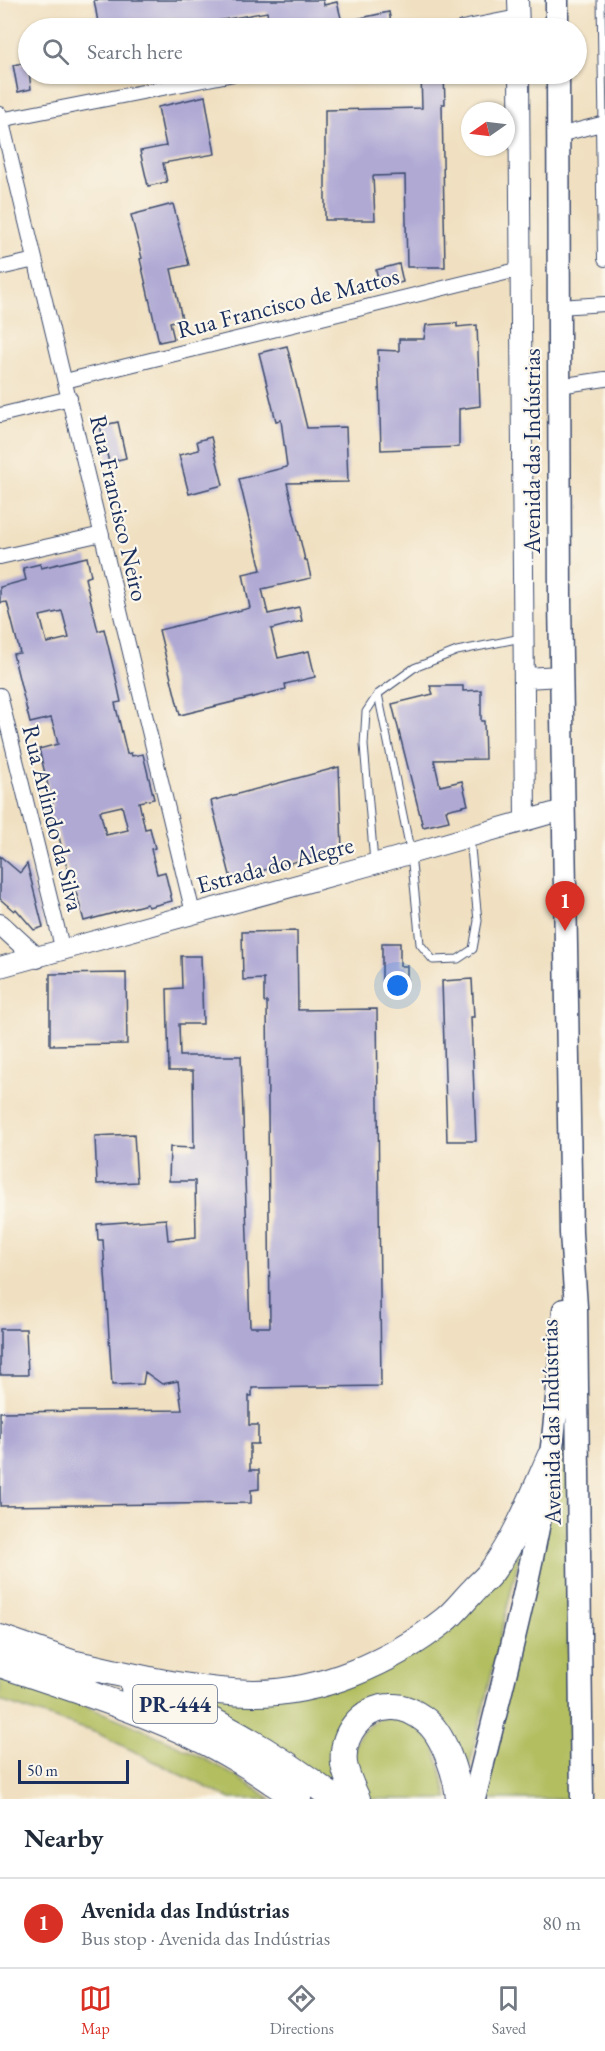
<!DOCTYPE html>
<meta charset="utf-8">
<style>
:root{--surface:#fff;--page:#f6f6f7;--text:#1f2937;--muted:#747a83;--line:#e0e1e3;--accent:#d93025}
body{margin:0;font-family:"EB Garamond",serif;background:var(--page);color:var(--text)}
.compass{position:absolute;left:461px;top:102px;width:54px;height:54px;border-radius:50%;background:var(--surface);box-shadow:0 2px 4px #0004;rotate:256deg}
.scale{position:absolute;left:18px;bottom:15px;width:111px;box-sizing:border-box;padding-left:6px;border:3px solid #1b2f5e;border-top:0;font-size:16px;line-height:21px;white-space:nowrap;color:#1b2f5e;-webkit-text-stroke:4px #fbf7ec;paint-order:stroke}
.you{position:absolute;left:398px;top:986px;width:21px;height:21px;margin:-15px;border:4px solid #fff;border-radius:50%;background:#1a73e8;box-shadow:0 0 0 9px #1a73e833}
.badge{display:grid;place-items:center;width:39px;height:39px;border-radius:50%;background:var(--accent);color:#fff;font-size:20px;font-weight:700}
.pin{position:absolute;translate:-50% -50px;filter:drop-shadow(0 2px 3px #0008)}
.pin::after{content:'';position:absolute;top:32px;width:21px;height:18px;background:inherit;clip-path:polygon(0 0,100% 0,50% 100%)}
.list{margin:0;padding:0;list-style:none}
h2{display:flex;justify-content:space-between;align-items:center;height:78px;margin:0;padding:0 24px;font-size:26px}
h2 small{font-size:20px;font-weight:400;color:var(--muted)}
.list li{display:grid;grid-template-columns:39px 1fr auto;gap:18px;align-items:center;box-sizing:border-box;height:90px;padding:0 24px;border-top:2px solid var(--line)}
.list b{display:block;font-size:22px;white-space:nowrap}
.list p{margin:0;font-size:20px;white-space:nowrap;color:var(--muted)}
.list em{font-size:20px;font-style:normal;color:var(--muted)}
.icon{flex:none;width:33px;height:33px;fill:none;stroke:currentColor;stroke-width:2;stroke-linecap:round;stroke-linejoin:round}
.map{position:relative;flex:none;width:605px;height:1799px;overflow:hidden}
.search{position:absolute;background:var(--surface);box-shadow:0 2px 4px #0004;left:18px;right:18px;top:18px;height:66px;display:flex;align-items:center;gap:15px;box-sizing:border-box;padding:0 21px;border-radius:33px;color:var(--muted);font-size:22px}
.sheet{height:168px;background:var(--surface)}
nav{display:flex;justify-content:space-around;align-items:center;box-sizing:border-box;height:84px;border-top:2px solid var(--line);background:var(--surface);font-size:16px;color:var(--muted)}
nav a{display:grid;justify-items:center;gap:3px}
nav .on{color:var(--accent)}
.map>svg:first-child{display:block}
</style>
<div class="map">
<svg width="605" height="1799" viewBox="0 0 605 1799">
<rect width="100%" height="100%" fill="#fbf7ec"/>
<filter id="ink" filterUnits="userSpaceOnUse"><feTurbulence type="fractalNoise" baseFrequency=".0167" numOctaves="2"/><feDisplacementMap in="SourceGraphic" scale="12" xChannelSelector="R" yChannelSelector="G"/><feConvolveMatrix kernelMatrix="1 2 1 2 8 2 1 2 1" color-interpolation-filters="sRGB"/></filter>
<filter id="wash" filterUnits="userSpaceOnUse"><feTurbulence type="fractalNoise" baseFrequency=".008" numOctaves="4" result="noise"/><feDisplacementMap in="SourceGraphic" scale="24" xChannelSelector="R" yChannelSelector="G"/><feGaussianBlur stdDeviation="1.35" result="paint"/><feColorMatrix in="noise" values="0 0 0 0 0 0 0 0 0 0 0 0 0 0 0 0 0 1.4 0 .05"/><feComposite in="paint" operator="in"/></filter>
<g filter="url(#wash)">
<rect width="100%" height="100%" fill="#f0e0c1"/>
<path fill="#b2be60" stroke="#66765f" stroke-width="1.5" d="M569 1394 567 1544 570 1799H481Z
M523 1541 464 1790 431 1717 348 1716 346 1794 178 1692 365 1677Z
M0 1674C93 1708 188 1742 271 1799H230L97 1733 0 1701Z
M381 1718 408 1719 434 1744 448 1799H368C360 1778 345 1753 362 1732 366 1727 375 1722 381 1718Z"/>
<g id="blocks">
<path fill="#afa9d4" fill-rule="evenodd" d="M94 0H323L324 5 337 2 342 22 389 12 392 27 384 28H270L267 12 176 28H99Z
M28 62 31 89 18 92 13 65Z
M421 74H444L445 104H442L445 267H407L405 175 373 176 375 220H325V110L422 108Z
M205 96 215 154 163 163 167 182 148 186 140 151 166 146 158 107Z
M173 204 189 265 171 269 182 319 170 322 174 339 159 342 140 259 142 258 131 215Z
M399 264 403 282 380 288 376 270Z
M457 323V327L477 325 480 406 459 409V447L381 450 378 350 399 351V339H424L426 325Z
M287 346 307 428 346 427 348 482 287 483 305 560H307L311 578 262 589 268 614 299 607 302 621 271 629 278 658 309 651 315 677 285 684 286 689 180 715 159 630 250 608 243 574 261 570 239 479 287 467 281 420 276 421 259 353Z
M118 422 126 458 109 462 100 426Z
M211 437 223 485 189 494 179 455 199 450 197 441Z
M87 557 91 576 85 578 98 631 104 629 115 674 121 702 115 703 127 754 131 753 132 756 143 754 154 799 139 802 145 829 150 828 155 848 151 849 157 874 165 872 172 901 148 907 147 904 84 921 76 892 71 893 67 875H69L55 822 46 824 43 809 53 806 39 749 58 744 55 731 51 718 30 723 13 654 20 653 7 602 0 603V587L26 580 23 568 40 564 41 568ZM62 611 69 638 47 643 40 616ZM122 806 128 830 106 835 100 811Z
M430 686H463V691L481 690V721H484L485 759 434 760 440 786 462 781 468 805 446 810 449 821 423 827 392 704 433 694Z
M339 767 342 849 231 879 211 801Z
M0 856 20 873 27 864 43 927 34 930 16 909 14 911 0 899Z
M297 931 298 1010 377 1009 381 1386 252 1388V1396H249V1425H258V1444H250V1470H259V1489L251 1490V1503L0 1506V1412L182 1410 178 1381 162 1384 145 1372 143 1384 112 1385 103 1240H98L97 1224 166 1219 168 1240 196 1237 195 1181H169L170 1147 194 1148 193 1071H169L167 989 182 988 181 956H201L203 1024H179L180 1056H241L250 1327H270L267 1002H264V979L243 980 242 932Z
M382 943H400V966H407V981H382Z
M126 973 127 1044 50 1045V974Z
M472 979 474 1017H471L476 1141H447L442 981Z
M134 1134 137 1182 97 1184 95 1136Z
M0 1329H26L28 1375H0Z"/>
</g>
</g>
<g filter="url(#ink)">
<use href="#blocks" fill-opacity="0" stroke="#3b4a6d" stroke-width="1.5"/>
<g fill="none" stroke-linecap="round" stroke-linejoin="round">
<defs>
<path id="lane" d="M601 0 603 124
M378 694 411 854 420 944 433 960 458 959 473 949 478 921 470 838
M374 862 364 745 366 712 378 694 414 668 457 651 521 638"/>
<path id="street" d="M462 28 518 17
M0 114 193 913
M0 120 234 74
M603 124 605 259
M559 135 605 123
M0 268 35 260
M559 307 605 304
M65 381 521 269
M559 386 605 379
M0 415 70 398
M0 557 102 534
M0 695 63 951"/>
<path id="secondary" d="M518 0 519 28
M519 74 525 821
M525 678 561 676
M0 924 37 958
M0 967 374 864 563 810"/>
<path id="primary" d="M557 0V28
M558 74 560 601 571 1233 576 1307 582 1799
M474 1799C502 1686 532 1575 550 1460 558 1411 559 1359 564 1310"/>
<path id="highway" d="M0 1638 92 1670
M0 1664C79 1691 165 1716 237 1759 258 1771 278 1786 298 1799
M76 1664C134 1676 193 1692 252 1693 320 1694 392 1662 445 1620 455 1612 464 1600 473 1591 479 1584 487 1578 492 1571 517 1537 533 1496 550 1457
M134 1688C154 1696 174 1703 194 1712 243 1735 292 1766 335 1799
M357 1799C352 1788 346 1776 344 1764 341 1735 360 1708 391 1707 403 1706 416 1713 425 1720 444 1734 457 1776 459 1799"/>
</defs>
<use href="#lane" stroke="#3b4a6d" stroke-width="9"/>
<use href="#street" stroke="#3b4a6d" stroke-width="16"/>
<use href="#secondary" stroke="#3b4a6d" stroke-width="22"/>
<use href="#primary" stroke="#3b4a6d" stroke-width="25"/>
<use href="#highway" stroke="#3b4a6d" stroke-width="28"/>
<use href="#lane" stroke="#fff" stroke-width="7"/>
<use href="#street" stroke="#fff" stroke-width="14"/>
<use href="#secondary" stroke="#fff" stroke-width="20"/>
<use href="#primary" stroke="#fff" stroke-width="22"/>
<use href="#highway" stroke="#fff" stroke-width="26"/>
</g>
</g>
<g text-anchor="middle" stroke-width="4.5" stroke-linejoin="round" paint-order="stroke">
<rect fill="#fbf7ec" stroke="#5e6b89" stroke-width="1.5" x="133" y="1685" width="84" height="38" rx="4.5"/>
<g font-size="22" font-weight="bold" fill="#1b2f5e">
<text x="175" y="1712">PR-444</text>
</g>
<g font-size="24" fill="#1b2f5e" stroke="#fbf7ec">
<text transform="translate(288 303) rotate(-14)" y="8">Rua Francisco de Mattos</text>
<text transform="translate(532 451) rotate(-90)" y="8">Avenida das Indústrias</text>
<text transform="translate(119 508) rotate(77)" y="8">Rua Francisco Neiro</text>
<text transform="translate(53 818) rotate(76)" y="8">Rua Arlindo da Silva</text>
<text transform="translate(275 865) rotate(-15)" y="8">Estrada do Alegre</text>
<text transform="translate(551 1422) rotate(-91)" y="8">Avenida das Indústrias</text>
</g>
</g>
</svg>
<svg class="compass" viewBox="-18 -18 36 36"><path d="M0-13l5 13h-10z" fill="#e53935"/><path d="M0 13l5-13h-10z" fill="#747a83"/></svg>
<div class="scale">50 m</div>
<div class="you"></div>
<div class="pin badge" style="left:565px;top:931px">1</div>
<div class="search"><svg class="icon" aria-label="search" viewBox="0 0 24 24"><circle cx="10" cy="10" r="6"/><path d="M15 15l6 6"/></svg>Search here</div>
</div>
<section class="sheet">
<h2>Nearby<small></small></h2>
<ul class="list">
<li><span class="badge">1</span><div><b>Avenida das Indústrias</b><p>Bus stop · Avenida das Indústrias</p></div><em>80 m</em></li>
</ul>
</section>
<nav>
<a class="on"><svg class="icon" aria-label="map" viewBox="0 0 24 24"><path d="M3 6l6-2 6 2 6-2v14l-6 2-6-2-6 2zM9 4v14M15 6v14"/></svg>Map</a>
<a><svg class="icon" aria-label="directions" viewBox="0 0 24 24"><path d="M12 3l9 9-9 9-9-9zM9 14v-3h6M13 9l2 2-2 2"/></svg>Directions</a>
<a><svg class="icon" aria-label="saved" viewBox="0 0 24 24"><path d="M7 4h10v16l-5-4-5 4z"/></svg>Saved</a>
</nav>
